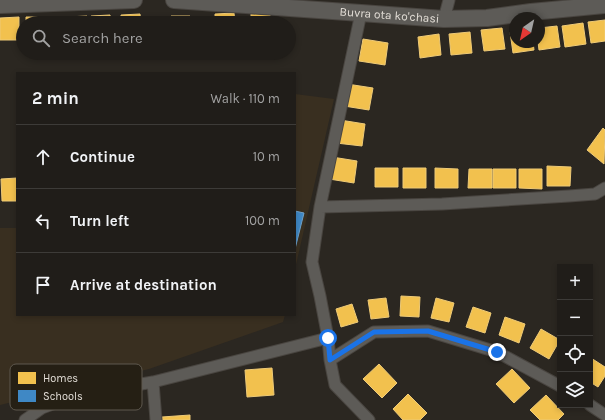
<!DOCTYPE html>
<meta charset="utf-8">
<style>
:root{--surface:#201d19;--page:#2d2a26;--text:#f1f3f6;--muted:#a2a2a2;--line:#3d3b38}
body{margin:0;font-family:Karla,sans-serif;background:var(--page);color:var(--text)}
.controls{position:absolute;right:12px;bottom:12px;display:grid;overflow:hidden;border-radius:0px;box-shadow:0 2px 6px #0003}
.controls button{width:36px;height:36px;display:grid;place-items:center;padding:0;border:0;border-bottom:1px solid var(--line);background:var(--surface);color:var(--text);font:20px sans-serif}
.compass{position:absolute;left:509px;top:12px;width:36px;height:36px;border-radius:50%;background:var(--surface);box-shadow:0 2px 6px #0003;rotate:214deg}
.stop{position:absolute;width:12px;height:12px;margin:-9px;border:3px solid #1a73e8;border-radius:50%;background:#fff}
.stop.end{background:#1a73e8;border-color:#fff;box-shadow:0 1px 4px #0008}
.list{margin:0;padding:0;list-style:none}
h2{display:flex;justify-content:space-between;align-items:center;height:52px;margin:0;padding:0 16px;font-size:17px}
h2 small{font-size:13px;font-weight:400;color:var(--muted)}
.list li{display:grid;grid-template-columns:26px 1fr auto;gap:12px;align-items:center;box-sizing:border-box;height:64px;padding:0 16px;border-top:1px solid var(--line)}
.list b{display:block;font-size:15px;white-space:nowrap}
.list em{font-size:13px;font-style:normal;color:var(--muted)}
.icon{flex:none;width:22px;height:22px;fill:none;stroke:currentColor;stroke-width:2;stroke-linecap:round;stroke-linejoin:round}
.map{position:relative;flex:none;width:605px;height:420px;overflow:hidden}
.search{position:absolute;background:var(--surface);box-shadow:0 2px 6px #0003;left:16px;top:16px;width:280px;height:44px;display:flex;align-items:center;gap:10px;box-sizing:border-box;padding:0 14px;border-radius:22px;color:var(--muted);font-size:15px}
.panel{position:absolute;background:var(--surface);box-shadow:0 2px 6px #0003;left:16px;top:72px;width:280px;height:244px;border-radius:0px}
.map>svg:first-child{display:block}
</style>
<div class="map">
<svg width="605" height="420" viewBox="0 0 605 420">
<rect width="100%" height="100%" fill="#2b2721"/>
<path fill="#392f20" d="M295 94 334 99 295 269Z
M0 228H17V315H285L283 322 149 369 0 405Z"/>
<path fill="#f2c14e" stroke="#eeca77" d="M234 13 235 23H215V14Z
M270 13V23H251V14Z
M140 14 141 23H121V15Z
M110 15 111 23H91V16Z
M87 16V23H67V17Z
M171 16H190L191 23H171Z
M19 17V40H0V18Z
M26 17H46V23H26Z
M605 20V41L591 43 588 22Z
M583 23 586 44 565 47 562 26Z
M557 26 560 47 539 50 538 42H539V28Z
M502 28 505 49 484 51 481 30Z
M515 31V42H533L534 50 513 53 510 32Z
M470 32 472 53 451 55 449 34Z
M439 34 441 55 420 58 418 37Z
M363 39 388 43 385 65 359 61Z
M347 84 373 88 369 110 344 106Z
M340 120 365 124 362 146 336 143Z
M603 128 605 130 604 164 587 150Z
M332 157 357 161 354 183 329 179Z
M547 166 571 167 570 186H547Z
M375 168H398V187H375Z
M403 168H426V188H403Z
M435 168 458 169V188H435Z
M469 169H492V188H468Z
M493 169H516V188H493Z
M519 169H542V189L519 188Z
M17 178V201H2L1 179Z
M401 296 420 297 419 317 400 316Z
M386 298 389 317 371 319 368 300Z
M436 298 454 303 449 322 431 318Z
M352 304 358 322 341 327 336 309Z
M473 307 491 313 485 333 466 327Z
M505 317 525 324 519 343 499 335Z
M541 329 560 340 549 359 530 348Z
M591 358 605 367V376L598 387 590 382V359Z
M379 364 397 383 382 398 363 379Z
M272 368 274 395 247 397 245 370Z
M512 369 530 388 514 403 496 384Z
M408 394 427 413 420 420H403L393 409Z
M546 395 564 414 558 420H540L530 410Z
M190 415V420H162V417Z"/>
<path fill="#3f88c5" stroke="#70a2ca" d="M295 211 304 213 295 249Z"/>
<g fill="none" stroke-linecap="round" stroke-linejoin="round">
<defs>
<path id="minor" d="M361 13 320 207 312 262 320 296 328 338 330 360 335 385 369 420
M444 19 449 0
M320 207 442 204 569 196 595 194 605 188
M330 360 374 332 428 331 497 352 560 386
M153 382 156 420
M590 405 605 415
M25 420 42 408 77 395 153 382 328 338"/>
<g id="secondary">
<path id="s1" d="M174 0 361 13 444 19 487 18 531 12 605 5"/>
<path d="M0 5 134 0"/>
</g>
</defs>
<use href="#minor" stroke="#494540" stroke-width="13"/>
<use href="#secondary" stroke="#494540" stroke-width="18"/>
<use href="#minor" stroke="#5d5b57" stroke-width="11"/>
<use href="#secondary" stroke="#5d5b57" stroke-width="16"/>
</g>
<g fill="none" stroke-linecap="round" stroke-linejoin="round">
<path stroke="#1a73e8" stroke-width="5" d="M328 338 330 360 374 332 428 331 497 352"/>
</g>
<g text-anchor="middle" stroke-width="4" stroke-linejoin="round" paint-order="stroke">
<g font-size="12" fill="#e3ded7" stroke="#251f14">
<text dy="4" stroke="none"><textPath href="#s1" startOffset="216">Buvra ota ko'chasi</textPath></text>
</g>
</g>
<rect x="10" y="364" width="132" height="46" rx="6" fill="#251f14" stroke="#5e584e" stroke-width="1"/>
<rect x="18" y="372" width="18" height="12" fill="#f2c14e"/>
<rect x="18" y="390" width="18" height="12" fill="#3f88c5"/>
<g font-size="11" fill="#e3ded7">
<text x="43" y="382">Homes</text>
<text x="43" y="400">Schools</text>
</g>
</svg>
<div class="controls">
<button>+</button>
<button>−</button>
<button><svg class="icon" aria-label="locate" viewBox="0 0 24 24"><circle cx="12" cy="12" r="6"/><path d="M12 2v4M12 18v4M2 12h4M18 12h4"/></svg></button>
<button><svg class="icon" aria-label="layers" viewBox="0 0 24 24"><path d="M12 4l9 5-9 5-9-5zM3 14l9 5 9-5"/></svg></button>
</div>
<svg class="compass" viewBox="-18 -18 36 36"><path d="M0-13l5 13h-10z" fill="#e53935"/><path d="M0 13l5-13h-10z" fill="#a2a2a2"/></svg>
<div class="stop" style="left:328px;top:338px"></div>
<div class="stop end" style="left:497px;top:352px"></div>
<div class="search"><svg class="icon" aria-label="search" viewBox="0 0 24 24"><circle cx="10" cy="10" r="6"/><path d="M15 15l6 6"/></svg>Search here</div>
<section class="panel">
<h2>2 min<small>Walk · 110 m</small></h2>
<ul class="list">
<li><svg class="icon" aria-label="ahead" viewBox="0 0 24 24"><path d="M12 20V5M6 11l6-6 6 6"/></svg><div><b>Continue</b></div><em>10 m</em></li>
<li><svg class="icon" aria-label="left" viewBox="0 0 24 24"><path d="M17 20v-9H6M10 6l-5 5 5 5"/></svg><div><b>Turn left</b></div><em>100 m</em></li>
<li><svg class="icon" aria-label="arrive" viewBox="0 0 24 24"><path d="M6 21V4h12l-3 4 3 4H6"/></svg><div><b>Arrive at destination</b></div></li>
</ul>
</section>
</div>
